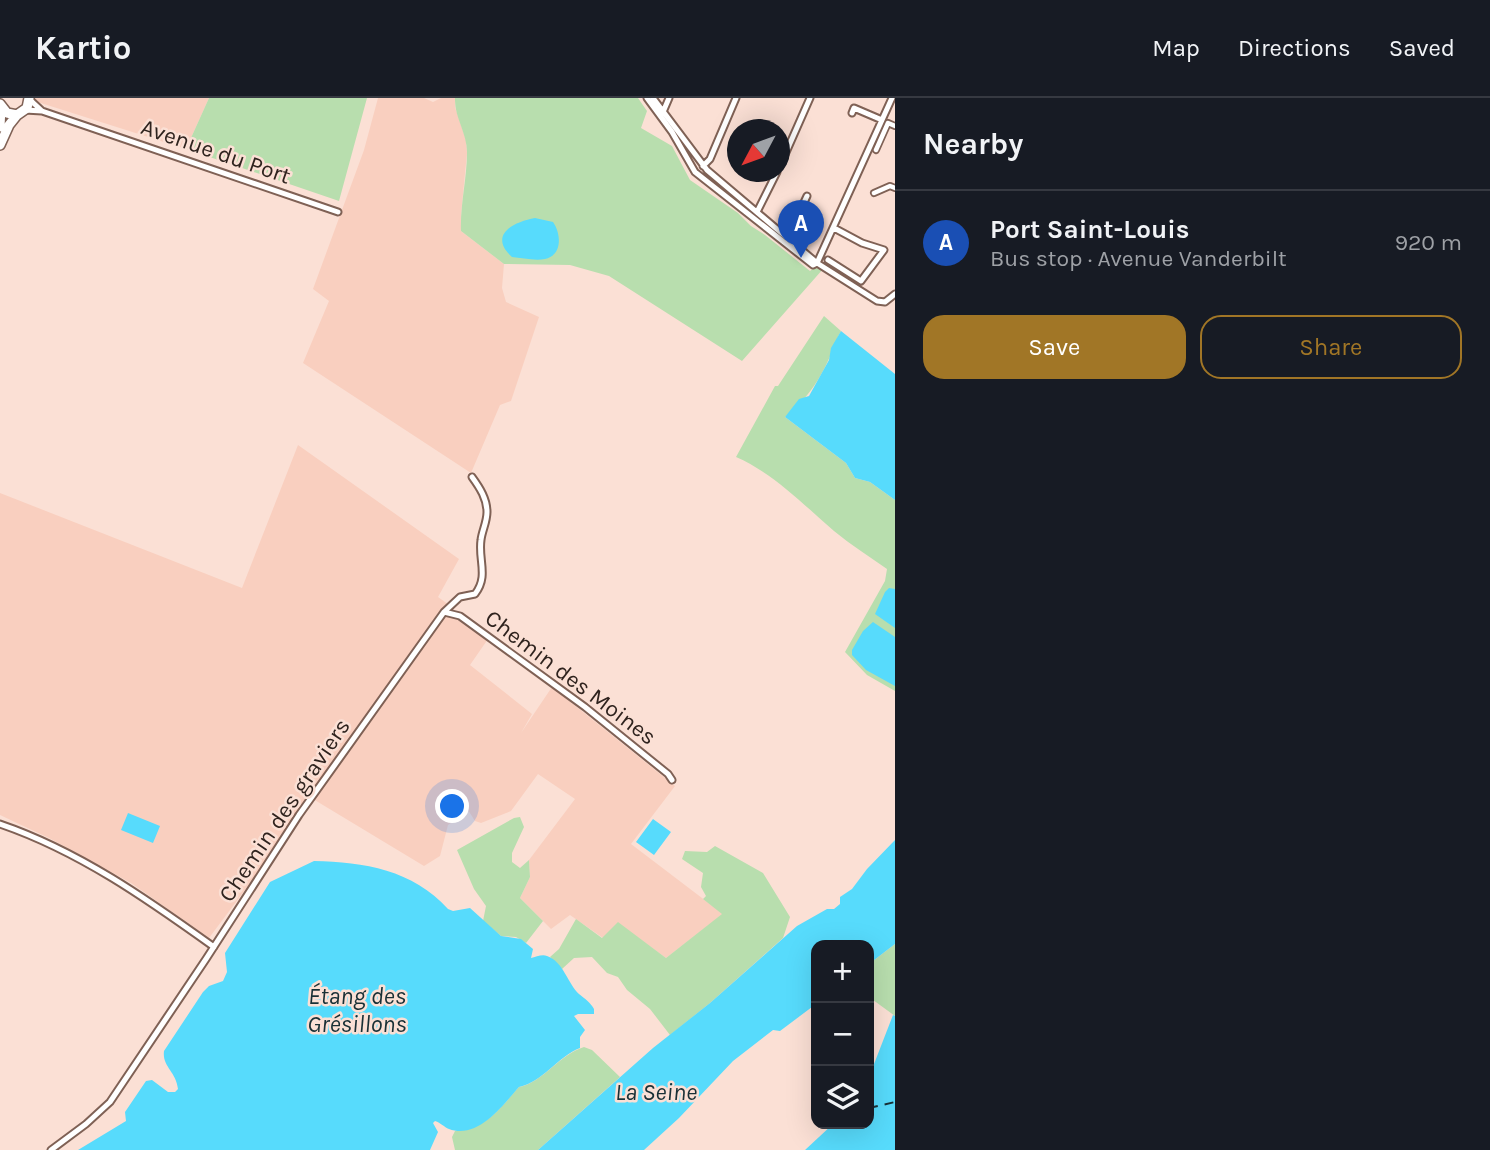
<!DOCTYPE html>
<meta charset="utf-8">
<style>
:root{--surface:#171b24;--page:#20242c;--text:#f1f3f6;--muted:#9ea1a6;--line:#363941;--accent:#a17626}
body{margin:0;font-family:Karla,sans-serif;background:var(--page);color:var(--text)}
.controls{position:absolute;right:21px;bottom:21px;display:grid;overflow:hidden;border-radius:14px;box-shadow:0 7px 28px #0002}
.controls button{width:63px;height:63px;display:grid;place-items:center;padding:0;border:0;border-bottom:2px solid var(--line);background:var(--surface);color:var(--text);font:35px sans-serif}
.compass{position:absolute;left:727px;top:21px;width:63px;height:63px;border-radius:50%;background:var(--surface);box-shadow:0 7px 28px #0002;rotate:229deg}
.you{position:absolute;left:453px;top:709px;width:24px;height:24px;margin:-18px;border:5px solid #fff;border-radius:50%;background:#1a73e8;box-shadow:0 0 0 10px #1a73e833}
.badge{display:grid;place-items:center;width:46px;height:46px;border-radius:50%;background:var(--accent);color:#fff;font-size:23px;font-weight:700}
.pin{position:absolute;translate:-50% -58px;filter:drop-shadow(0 2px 4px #0008)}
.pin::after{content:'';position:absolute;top:37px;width:24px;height:21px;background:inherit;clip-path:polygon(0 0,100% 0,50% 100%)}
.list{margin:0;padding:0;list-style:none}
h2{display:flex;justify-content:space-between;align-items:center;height:91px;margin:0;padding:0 28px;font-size:30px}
h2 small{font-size:23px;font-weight:400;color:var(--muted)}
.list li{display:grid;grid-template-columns:46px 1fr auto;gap:21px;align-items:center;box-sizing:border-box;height:105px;padding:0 28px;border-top:2px solid var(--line)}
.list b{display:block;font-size:26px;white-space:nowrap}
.list p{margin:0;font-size:23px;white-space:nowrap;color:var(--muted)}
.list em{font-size:23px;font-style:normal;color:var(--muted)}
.actions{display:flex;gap:14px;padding:21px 28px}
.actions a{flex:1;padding:16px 0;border:2px solid var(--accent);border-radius:21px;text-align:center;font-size:24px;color:var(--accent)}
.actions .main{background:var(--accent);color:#fff}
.icon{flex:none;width:38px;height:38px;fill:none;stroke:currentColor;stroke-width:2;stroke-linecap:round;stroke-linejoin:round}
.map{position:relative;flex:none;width:895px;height:1052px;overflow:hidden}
header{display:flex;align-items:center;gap:42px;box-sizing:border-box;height:98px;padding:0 35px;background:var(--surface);border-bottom:2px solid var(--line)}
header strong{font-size:33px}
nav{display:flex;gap:38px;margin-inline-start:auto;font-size:24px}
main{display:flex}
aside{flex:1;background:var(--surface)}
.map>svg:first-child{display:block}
</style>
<header>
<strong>Kartio</strong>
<nav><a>Map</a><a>Directions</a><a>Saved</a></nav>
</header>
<main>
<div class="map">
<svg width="895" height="1052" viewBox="0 0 895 1052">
<rect width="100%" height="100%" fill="#fbe0d5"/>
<path fill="#f9cfbf" d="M25 0H209L186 51Z
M378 0H424L433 4 441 0H455V9L466 42 467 55 461 117V133L504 166 502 190 506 204 539 219 511 303 500 307 471 375 303 265 329 203 313 191 364 52Z
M298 347 459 461 438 499 452 509 448 513 488 541 470 567 532 616 521 635 552 589 675 688 631 746 723 816 666 860 618 825 603 840 570 817 551 831 520 800 530 779 529 762 575 701 538 676 511 713 481 725 475 723 468 712 448 727 440 758 424 768 313 701 209 840 131 785 49 740 0 717V395L242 490Z"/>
<path fill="#b8deae" d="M209 0H367L339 103 186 51Z
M455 0H638L647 13 641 30 672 48 690 82 738 115 751 128 765 137 810 173 813 170 823 171 742 263 609 178 570 167 504 166 461 133C460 106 467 81 467 54 467 35 454 19 455 0Z
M824 218 841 233C834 246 833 253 827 265 816 288 805 302 785 319L846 365 855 380 870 384 895 402V593L867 577 845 554 885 483 887 471C870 459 851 447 834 433 804 407 773 375 736 359L775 288H778Z
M520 719 524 729 512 755V764L520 770 529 762 530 779 520 800 543 823 526 845 516 839 501 838 483 823 486 808 474 791 457 752 514 720Z
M715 748 763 775 790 819 783 840 710 905 670 937 650 911 627 892 618 879 607 875 592 859 574 860 562 871 550 859 559 851 576 821 602 840 618 824 666 860 722 816 703 801 706 798 701 789 703 775 682 761 685 753 707 754Z
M895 846V918L869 899V866Z
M584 949 592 952 620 979 538 1052H455L452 1039 455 1033C491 1027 497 1013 519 989 542 985 559 957 584 949Z"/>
<path fill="#57dbfc" d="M535 120 553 124C561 135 563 157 545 161 535 163 522 160 512 159 488 137 513 124 535 120Z
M841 233 895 276V402L870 384 855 380 846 365 785 319 799 301 809 298 829 262 831 250Z
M889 490 895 491V530L875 516 885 494Z
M873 524 895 539V588L866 572 852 557V552L863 533Z
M128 715 160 728 153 745 121 732Z
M653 721 671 734 654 757 636 744Z
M895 742V846L869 866V847H816V906L780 933 773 932 733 963 679 1020 644 1052H538L653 950 710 905 797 828 827 811H834L840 806V799L852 791 867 771Z
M314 763C364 764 413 772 448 811L453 813 470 810 501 838 521 841 533 851 531 860C536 859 542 856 547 858 563 863 568 886 579 896 585 901 590 904 594 911V916H578L574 918 585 932 580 939V950C557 959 543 984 519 989 504 1006 478 1042 449 1031 444 1029 441 1025 435 1023L433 1025 438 1034 430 1052H78L126 1023 125 1014 146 983 152 982 168 994H175L178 991C176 973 162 969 164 953L203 894 209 888 223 883 227 874 225 855 270 784Z
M893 917 895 918V1052H805L833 1026H869V979Z"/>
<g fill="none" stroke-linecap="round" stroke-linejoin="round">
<path stroke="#193036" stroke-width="2" stroke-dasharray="9 7" stroke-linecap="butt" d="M869 1010 895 1004"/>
<defs>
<path id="pedestrian" d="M876 52 888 25 895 28
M874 95 890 88 895 90"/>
<path id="minor" d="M647 0 672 34 695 74 813 167 817 165
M653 0 707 72 817 165 877 203 885 204 895 196
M25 12 42 13 29 1
M42 13 338 114
M663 14 669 0
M852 15 854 10 882 22
M703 68 710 61 736 0
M780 68 810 0
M757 114 777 74
M788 139 807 98
M828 162 861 183 884 152 862 145 834 130
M817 165 892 0
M444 514 460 518 585 609 668 676 672 682
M0 726C79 753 147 801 214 849
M51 1052 86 1026 110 1004 206 861 299 717 444 514 460 499 475 496C489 478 478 462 481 442 482 433 487 424 487 414 487 401 480 390 472 379"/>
<path id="primary" d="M0 6 7 15 17 17 27 10 29 0
M0 29 1 9
M0 47 9 27 17 17"/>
</defs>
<use href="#pedestrian" stroke="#7f6155" stroke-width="8"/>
<use href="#minor" stroke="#7f6155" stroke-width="9"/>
<use href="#primary" stroke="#7f6155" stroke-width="12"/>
<use href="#pedestrian" stroke="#fff" stroke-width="4.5"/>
<use href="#minor" stroke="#fff" stroke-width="5"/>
<use href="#primary" stroke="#fff" stroke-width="9"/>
</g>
<g text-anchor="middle" stroke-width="5" stroke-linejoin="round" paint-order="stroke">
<g font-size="23" fill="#2f231e" stroke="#fbe0d5">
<text transform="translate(216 53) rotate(19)" y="8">Avenue du Port</text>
<text transform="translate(571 579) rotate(37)" y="8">Chemin des Moines</text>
<text transform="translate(284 712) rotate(-56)" y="8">Chemin des graviers</text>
</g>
<g font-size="24" font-style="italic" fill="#193036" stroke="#fbe0d5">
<text x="357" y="906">Étang des<tspan x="357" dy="28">Grésillons</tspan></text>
<text x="656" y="1002">La Seine</text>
</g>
</g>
</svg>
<div class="controls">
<button>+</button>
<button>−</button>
<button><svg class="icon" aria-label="layers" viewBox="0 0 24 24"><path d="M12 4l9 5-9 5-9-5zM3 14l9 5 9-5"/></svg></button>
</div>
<svg class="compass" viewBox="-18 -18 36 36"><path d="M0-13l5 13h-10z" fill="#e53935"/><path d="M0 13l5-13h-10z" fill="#9ea1a6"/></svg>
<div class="you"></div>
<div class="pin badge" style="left:801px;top:160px;background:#1a4fb4">A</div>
</div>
<aside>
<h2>Nearby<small></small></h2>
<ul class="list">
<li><span class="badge" style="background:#1a4fb4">A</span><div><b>Port Saint-Louis</b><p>Bus stop · Avenue Vanderbilt</p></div><em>920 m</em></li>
</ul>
<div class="actions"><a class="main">Save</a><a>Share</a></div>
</aside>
</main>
